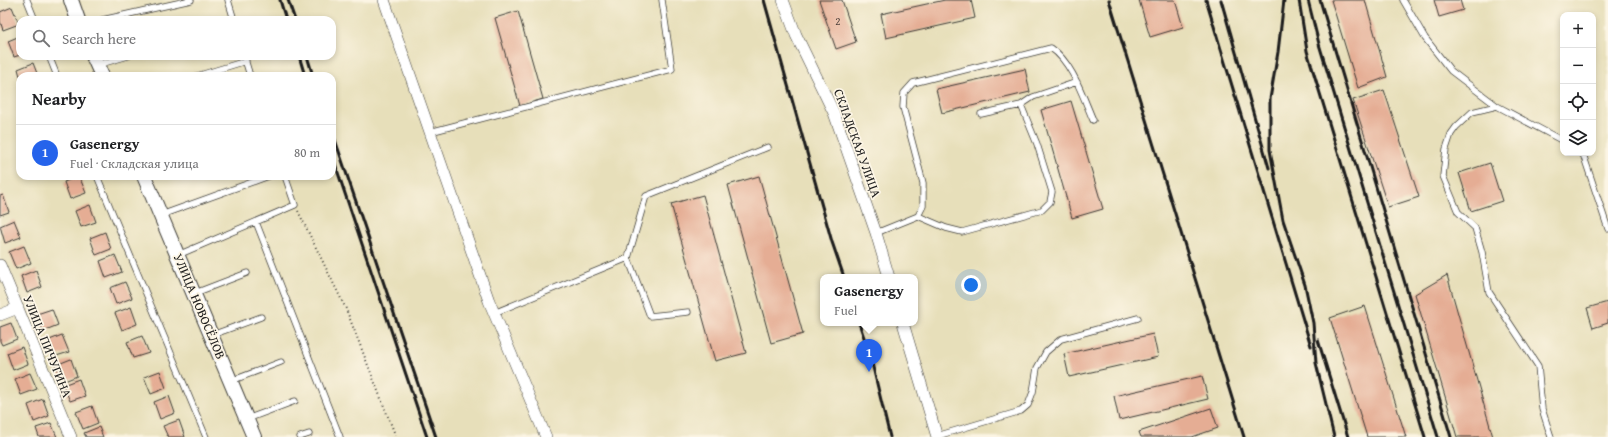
<!DOCTYPE html>
<meta charset="utf-8">
<style>
:root{--surface:#fff;--page:#f2f2f2;--text:#202124;--muted:#757577;--line:#e0e0e0;--accent:#2563eb}
body{margin:0;font-family:"Gentium Book Plus",serif;background:var(--page);color:var(--text)}
.controls{position:absolute;right:12px;top:12px;display:grid;overflow:hidden;border-radius:8px;box-shadow:0 2px 6px #0003}
.controls button{width:36px;height:36px;display:grid;place-items:center;padding:0;border:0;border-bottom:1px solid var(--line);background:var(--surface);color:var(--text);font:20px sans-serif}
.you{position:absolute;left:971px;top:285px;width:14px;height:14px;margin:-10px;border:3px solid #fff;border-radius:50%;background:#1a73e8;box-shadow:0 0 0 6px #1a73e833}
.badge{display:grid;place-items:center;width:26px;height:26px;border-radius:50%;background:var(--accent);color:#fff;font-size:13px;font-weight:700}
.pin{position:absolute;translate:-50% -33px;filter:drop-shadow(0 1px 2px #0008)}
.pin::after{content:'';position:absolute;top:21px;width:14px;height:12px;background:inherit;clip-path:polygon(0 0,100% 0,50% 100%)}
.popup{position:absolute;left:820px;top:274px;width:98px;height:52px;box-sizing:border-box;display:grid;place-content:center;border-radius:8px;background:var(--surface);filter:drop-shadow(0 1px 3px #0005);font-size:13px;white-space:nowrap;color:var(--muted)}
.popup b{font-size:15px;color:var(--text)}
.popup::after{content:'';position:absolute;left:50%;top:100%;margin-left:-8px;border:8px solid transparent;border-top-color:var(--surface)}
.list{margin:0;padding:0;list-style:none}
h2{display:flex;justify-content:space-between;align-items:center;height:52px;margin:0;padding:0 16px;font-size:17px}
h2 small{font-size:13px;font-weight:400;color:var(--muted)}
.list li{display:grid;grid-template-columns:26px 1fr auto;gap:12px;align-items:center;box-sizing:border-box;height:56px;padding:0 16px;border-top:1px solid var(--line)}
.list b{display:block;font-size:15px;white-space:nowrap}
.list p{margin:0;font-size:13px;white-space:nowrap;color:var(--muted)}
.list em{font-size:13px;font-style:normal;color:var(--muted)}
.icon{flex:none;width:22px;height:22px;fill:none;stroke:currentColor;stroke-width:2;stroke-linecap:round;stroke-linejoin:round}
.map{position:relative;flex:none;width:1608px;height:437px;overflow:hidden}
.search{position:absolute;background:var(--surface);box-shadow:0 2px 6px #0003;left:16px;top:16px;width:320px;height:44px;display:flex;align-items:center;gap:10px;box-sizing:border-box;padding:0 14px;border-radius:12px;color:var(--muted);font-size:15px}
.panel{position:absolute;background:var(--surface);box-shadow:0 2px 6px #0003;left:16px;top:72px;width:320px;height:108px;border-radius:12px}
.map>svg:first-child{display:block}
</style>
<div class="map">
<svg width="1608" height="437" viewBox="0 0 1608 437">
<rect width="100%" height="100%" fill="#fcf5e5"/>
<filter id="ink" filterUnits="userSpaceOnUse"><feTurbulence type="fractalNoise" baseFrequency=".025" numOctaves="2"/><feDisplacementMap in="SourceGraphic" scale="8" xChannelSelector="R" yChannelSelector="G"/><feConvolveMatrix kernelMatrix="1 2 1 2 8 2 1 2 1" color-interpolation-filters="sRGB"/></filter>
<filter id="wash" filterUnits="userSpaceOnUse"><feTurbulence type="fractalNoise" baseFrequency=".012" numOctaves="4" result="noise"/><feDisplacementMap in="SourceGraphic" scale="16" xChannelSelector="R" yChannelSelector="G"/><feGaussianBlur stdDeviation="0.9" result="paint"/><feColorMatrix in="noise" values="0 0 0 0 0 0 0 0 0 0 0 0 0 0 0 0 0 1.4 0 .05"/><feComposite in="paint" operator="in"/></filter>
<g filter="url(#wash)">
<rect width="100%" height="100%" fill="#e7dfba"/>
<g id="blocks">
<path fill="#e5ad94" d="M819 0H842L856 42 836 49Z
M945 0H971L975 18 886 38 881 14Z
M1139 0H1175L1183 27 1150 37Z
M1331 0H1365L1387 77 1358 88Z
M1434 0H1460L1463 10 1439 17Z
M12 7 19 24 3 30 0 21V12Z
M518 11 543 99 520 106 495 18Z
M20 36V55L14 57 8 41Z
M33 63 38 76H20L18 69Z
M1025 69 1030 92 942 113 936 89Z
M1384 90 1419 197 1388 207 1353 100Z
M1071 101 1103 209 1072 218 1041 110Z
M1490 163 1502 201 1471 211 1459 173Z
M79 176 86 193 70 199 64 182Z
M759 176 803 334 771 343 728 185Z
M3 195 9 212 0 215V196Z
M703 195 746 353 715 361 671 204Z
M90 205 96 222 81 227 75 211Z
M14 220 21 237 5 243 0 226Z
M105 232 111 249 96 255 90 238Z
M24 246 31 263 16 269 9 252Z
M115 255 122 272 106 278 100 261Z
M36 270 42 287 27 293 21 276Z
M1447 275 1493 437H1457L1415 294Z
M125 282 132 298 116 304 110 288Z
M1608 302V323L1593 328 1587 308Z
M1365 306 1406 437H1367L1330 318Z
M131 307 137 324 122 330 115 313Z
M52 309 58 325 43 331 37 314Z
M11 323 17 339 2 345 0 341V327Z
M1153 334 1158 357 1069 377 1064 354Z
M62 335 69 352 53 357 47 341Z
M142 336 149 353 133 358 127 342Z
M22 347 28 364 13 370 7 353Z
M71 359 77 376 62 382 56 365Z
M160 371 166 388 151 394 144 377Z
M30 373 37 389 21 395 15 379Z
M1202 376 1208 399 1119 420 1114 396Z
M79 379 85 396 70 401 63 385Z
M169 396 175 413 160 419 154 402Z
M43 399 49 416 34 422 28 405Z
M92 406 98 423 83 429 76 412Z
M1211 408 1218 428 1192 437H1141L1139 432Z
M179 420 185 437H168L163 426Z
M51 423 57 437H39L36 428Z
M99 427 103 437H86L84 433Z"/>
</g>
</g>
<g filter="url(#ink)">
<use href="#blocks" fill-opacity="0" stroke="#3a3934" stroke-width="1"/>
<g fill="none" stroke-linecap="round" stroke-linejoin="round">
<defs>
<path id="service" d="M27 0 35 20
M228 0 234 20
M1403 0 1425 38 1451 71 1497 106
M102 20 191 0
M49 56 57 76
M244 56 250 76
M97 65 128 56
M197 76 246 61
M981 114 1021 105
M430 132 672 69 662 0
M1581 153 1583 154 1608 229
M97 176 206 437
M161 215 269 176
M918 216 946 228 962 232 1042 210 1050 202 1052 192 1037 144 1021 105 1033 97 1077 82
M256 222 340 437
M876 233 918 216 923 206V183L903 107 904 93 913 83 1051 48C1072 62 1083 97 1093 120
M178 255 295 205 285 176
M628 258 646 196 768 147
M195 293 247 273
M494 313 628 258 650 316 688 312
M212 335 261 317
M231 381 281 362
M247 419 295 401
M937 436 1021 411 1028 405 1033 392 1037 368 1046 352 1061 339 1138 318
M300 437 309 434
M1551 437 1542 409 1538 366 1489 292 1482 252 1475 228 1458 212 1443 176 1446 149 1451 134 1456 127 1472 112 1497 106 1563 141"/>
<path id="minor" d="M384 0 489 301 546 437
M783 0 796 35 834 113 876 233 889 277
M0 265 71 437
M0 315 18 308
M903 323 937 437"/>
<path id="tertiary" d="M71 0 78 20
M93 56 102 76
M144 176 254 437"/>
</defs>
<use href="#service" stroke="#3a3934" stroke-width="7"/>
<use href="#minor" stroke="#3a3934" stroke-width="12"/>
<use href="#tertiary" stroke="#3a3934" stroke-width="16"/>
<path stroke="#3a3934" stroke-width="2" stroke-dasharray="1 3" stroke-linecap="butt" d="M298 211 346 309 396 437"/>
<use href="#service" stroke="#fff" stroke-width="5.5"/>
<use href="#minor" stroke="#fff" stroke-width="11"/>
<use href="#tertiary" stroke="#fff" stroke-width="14"/>
<path stroke="#1c1c1c" stroke-width="3" d="M280 0 286 20
M288 0 295 20
M764 0 832 242 844 277
M1109 0 1244 437
M1206 0 1311 346
M1221 0 1269 168
M1284 0 1278 52 1270 99V150L1283 220 1305 285 1313 323 1316 363 1334 437
M1299 0 1307 51 1425 437
M1308 0 1319 44 1438 437
M1320 0 1451 437
M299 56 305 76
M307 56 313 76
M332 131 436 437
M332 155 427 437
M859 323 870 355 890 437
M1318 340 1348 437"/>
</g>
</g>
<g text-anchor="middle" stroke-width="3.5" stroke-linejoin="round" paint-order="stroke">
<g font-size="11" fill="#4e403a">
<text x="838" y="25">2</text>
</g>
<g font-size="13" fill="#1c1c1c" stroke="#fcf5e5">
<text transform="translate(858 143) rotate(70)" y="5">СКЛАДСКАЯ УЛИЦА</text>
<text transform="translate(200 306) rotate(67)" y="5">УЛИЦА НОВОСЁЛОВ</text>
<text transform="translate(48 346) rotate(68)" y="5">УЛИЦА ПИЧУГИНА</text>
</g>
</g>
</svg>
<div class="controls">
<button>+</button>
<button>−</button>
<button><svg class="icon" aria-label="locate" viewBox="0 0 24 24"><circle cx="12" cy="12" r="6"/><path d="M12 2v4M12 18v4M2 12h4M18 12h4"/></svg></button>
<button><svg class="icon" aria-label="layers" viewBox="0 0 24 24"><path d="M12 4l9 5-9 5-9-5zM3 14l9 5 9-5"/></svg></button>
</div>
<div class="you"></div>
<div class="pin badge" style="left:869px;top:372px">1</div>
<div class="popup"><b>Gasenergy</b>Fuel</div>
<div class="search"><svg class="icon" aria-label="search" viewBox="0 0 24 24"><circle cx="10" cy="10" r="6"/><path d="M15 15l6 6"/></svg>Search here</div>
<section class="panel">
<h2>Nearby<small></small></h2>
<ul class="list">
<li><span class="badge">1</span><div><b>Gasenergy</b><p>Fuel · Складская улица</p></div><em>80 m</em></li>
</ul>
</section>
</div>
